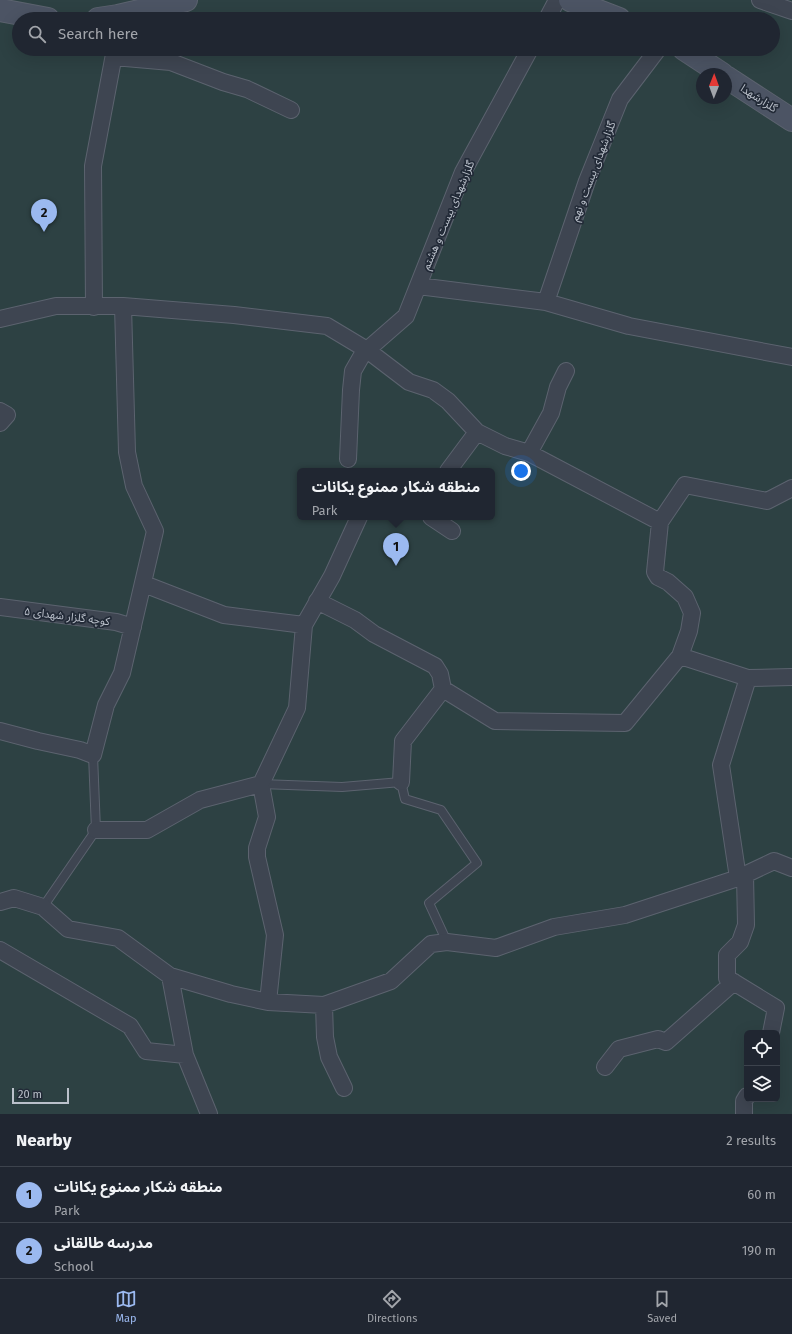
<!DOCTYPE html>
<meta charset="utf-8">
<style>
:root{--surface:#202631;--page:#2d323d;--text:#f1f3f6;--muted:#a2a5ab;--line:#3d434d;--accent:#9bb9f0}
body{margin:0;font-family:"Fira Sans","Noto Sans Arabic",sans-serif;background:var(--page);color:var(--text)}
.controls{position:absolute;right:12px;bottom:12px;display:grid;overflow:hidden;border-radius:6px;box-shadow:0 4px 16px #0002}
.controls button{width:36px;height:36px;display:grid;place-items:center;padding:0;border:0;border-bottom:1px solid var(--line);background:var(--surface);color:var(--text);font:20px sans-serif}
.compass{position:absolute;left:696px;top:68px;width:36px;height:36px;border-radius:50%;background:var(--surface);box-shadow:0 4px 16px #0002;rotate:1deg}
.scale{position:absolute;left:12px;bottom:10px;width:57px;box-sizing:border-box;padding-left:4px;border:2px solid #bbc1cb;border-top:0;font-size:11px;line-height:14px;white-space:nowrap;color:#bbc1cb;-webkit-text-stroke:3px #222a37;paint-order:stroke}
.you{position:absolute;left:521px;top:471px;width:14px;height:14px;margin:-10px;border:3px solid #fff;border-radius:50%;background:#1a73e8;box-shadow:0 0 0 6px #1a73e833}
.badge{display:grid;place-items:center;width:26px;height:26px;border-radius:50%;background:var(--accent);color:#111;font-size:13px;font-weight:700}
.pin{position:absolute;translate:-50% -33px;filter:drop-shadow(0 1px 2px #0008)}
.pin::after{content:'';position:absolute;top:21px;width:14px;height:12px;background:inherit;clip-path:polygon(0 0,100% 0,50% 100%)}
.popup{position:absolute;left:297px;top:468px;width:198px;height:52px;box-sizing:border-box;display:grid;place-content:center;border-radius:6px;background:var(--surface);filter:drop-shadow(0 1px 3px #0005);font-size:13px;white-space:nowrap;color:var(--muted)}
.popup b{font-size:15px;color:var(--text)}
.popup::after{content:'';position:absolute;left:50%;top:100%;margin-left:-8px;border:8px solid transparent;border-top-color:var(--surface)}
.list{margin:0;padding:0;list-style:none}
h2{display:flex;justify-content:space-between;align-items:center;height:52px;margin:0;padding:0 16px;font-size:17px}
h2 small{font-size:13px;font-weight:400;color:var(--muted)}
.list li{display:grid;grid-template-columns:26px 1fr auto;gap:12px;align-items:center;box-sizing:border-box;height:56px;padding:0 16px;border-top:1px solid var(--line)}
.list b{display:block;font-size:15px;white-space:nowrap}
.list p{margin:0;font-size:13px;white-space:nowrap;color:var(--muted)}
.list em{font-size:13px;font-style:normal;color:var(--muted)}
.icon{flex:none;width:22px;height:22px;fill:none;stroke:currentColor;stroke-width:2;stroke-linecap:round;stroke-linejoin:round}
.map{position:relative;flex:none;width:792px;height:1114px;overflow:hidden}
.search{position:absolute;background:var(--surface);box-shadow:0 4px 16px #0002;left:12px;right:12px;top:12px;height:44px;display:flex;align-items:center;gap:10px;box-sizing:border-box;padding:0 14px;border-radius:22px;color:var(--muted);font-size:15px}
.sheet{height:164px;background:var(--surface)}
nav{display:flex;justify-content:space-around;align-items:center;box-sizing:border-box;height:56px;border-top:1px solid var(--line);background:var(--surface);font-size:11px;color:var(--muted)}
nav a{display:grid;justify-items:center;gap:2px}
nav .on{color:var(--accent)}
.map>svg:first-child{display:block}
</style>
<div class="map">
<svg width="792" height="1114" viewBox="0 0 792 1114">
<rect width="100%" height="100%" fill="#2a3341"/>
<path fill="#2d4143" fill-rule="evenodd" d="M0 0H792V1114H0ZM19 19H773V49H19ZM702 74H726V98H702ZM300 471H492V517H300ZM747 1033H777V1099H747Z"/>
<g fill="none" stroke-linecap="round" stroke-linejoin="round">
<defs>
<path id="service" d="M261 784 342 787 401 782 405 799 441 810 477 863 429 903 447 942
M43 907 96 830 93 755"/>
<path id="minor" d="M760 0 792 11
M547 19 557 0
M114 57 171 62 223 82 247 89 291 110
M418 286 546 302 629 326 792 357
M546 302 587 181 620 99 658 49
M94 307 93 166 115 49
M0 319 56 306H123
M0 411 7 415 0 423
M529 453 551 413 558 387 566 371
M348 459 351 390 353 371 361 357 367 350 406 316 463 172 530 49
M448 471 477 432
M431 517 452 531
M144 584 224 615 304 625
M317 601 355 620 374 634 435 666 440 674 443 689
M0 607 116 622 133 627
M680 656 748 678 721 765 738 878
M748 678 792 677
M0 731 38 741 80 750 93 755 106 705 122 673 155 531 134 486 127 452 123 306 234 315 327 326 367 350 409 382 433 390 448 401 477 432 505 446 529 453 660 522
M401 782 403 741 443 689 495 721 625 723 680 656 689 631 692 613 685 597 668 582 658 577 655 572 660 522 685 485 767 501 792 488
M96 830H147L200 800 261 784
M745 875 746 925 740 942 727 955V978L776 1008 771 1033
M0 902 14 898 43 907 68 929 118 938 170 976 185 1055 209 1114
M0 950 130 1026 146 1051 185 1055
M170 976 231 994 268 1002 324 1005 391 981 431 944 447 942 496 948 554 927 625 915 738 878 774 861 792 868
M268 1002 275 935 257 857V848L267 817 261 784 297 708 304 625 332 576 359 517
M324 1005 325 1037 329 1057 344 1088
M605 1067 619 1049 658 1039 666 1042 734 982
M744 1114V1101L747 1096"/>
<path id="secondary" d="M570 0 619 19
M0 10 48 19
M98 19 118 16 186 0
M684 49 722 74
M726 77 792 120"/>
</defs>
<use href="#service" stroke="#5c636f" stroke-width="10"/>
<use href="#minor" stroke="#5c636f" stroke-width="18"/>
<use href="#secondary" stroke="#5c636f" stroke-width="24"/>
<use href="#service" stroke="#3e4551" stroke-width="8"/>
<use href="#minor" stroke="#3e4551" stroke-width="16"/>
<use href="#secondary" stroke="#4c5464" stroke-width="22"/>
</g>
<g text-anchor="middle" stroke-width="3.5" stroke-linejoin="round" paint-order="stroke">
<g font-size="11" fill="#bbc1cb" stroke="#222a37">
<text transform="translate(759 98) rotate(33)" y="4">گلزارشهدا</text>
<text transform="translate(593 171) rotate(-69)" y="4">گلزارشهدای بیست و نهم</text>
<text transform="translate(448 215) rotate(-67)" y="4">گلزارشهدای بیست و هشتم</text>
<text transform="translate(67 616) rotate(7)" y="4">کوچه گلزار شهدای ۵</text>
</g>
</g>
</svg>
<div class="controls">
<button><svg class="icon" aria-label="locate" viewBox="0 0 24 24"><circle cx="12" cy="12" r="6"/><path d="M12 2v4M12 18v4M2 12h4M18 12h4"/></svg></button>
<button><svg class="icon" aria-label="layers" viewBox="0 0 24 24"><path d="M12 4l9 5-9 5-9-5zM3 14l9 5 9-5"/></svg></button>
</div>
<svg class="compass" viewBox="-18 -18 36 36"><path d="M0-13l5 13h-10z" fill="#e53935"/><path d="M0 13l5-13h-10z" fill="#a2a5ab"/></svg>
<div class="scale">20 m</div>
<div class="you"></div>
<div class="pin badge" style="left:396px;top:566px">1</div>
<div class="popup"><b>منطقه شکار ممنوع یکانات</b>Park</div>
<div class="pin badge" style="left:44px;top:232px">2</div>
<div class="search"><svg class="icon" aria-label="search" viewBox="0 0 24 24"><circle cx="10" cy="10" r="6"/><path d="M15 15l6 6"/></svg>Search here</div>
</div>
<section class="sheet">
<h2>Nearby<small>2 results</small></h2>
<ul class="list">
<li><span class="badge">1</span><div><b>منطقه شکار ممنوع یکانات</b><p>Park</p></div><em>60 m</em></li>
<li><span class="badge">2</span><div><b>مدرسه طالقانی</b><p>School</p></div><em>190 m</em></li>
</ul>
</section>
<nav>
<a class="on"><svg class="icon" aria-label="map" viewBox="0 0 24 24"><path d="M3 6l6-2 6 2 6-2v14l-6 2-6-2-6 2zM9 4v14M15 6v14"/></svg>Map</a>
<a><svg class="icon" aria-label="directions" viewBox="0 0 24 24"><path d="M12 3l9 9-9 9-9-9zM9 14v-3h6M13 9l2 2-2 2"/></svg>Directions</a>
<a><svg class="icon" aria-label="saved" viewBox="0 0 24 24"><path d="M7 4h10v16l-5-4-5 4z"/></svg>Saved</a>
</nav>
